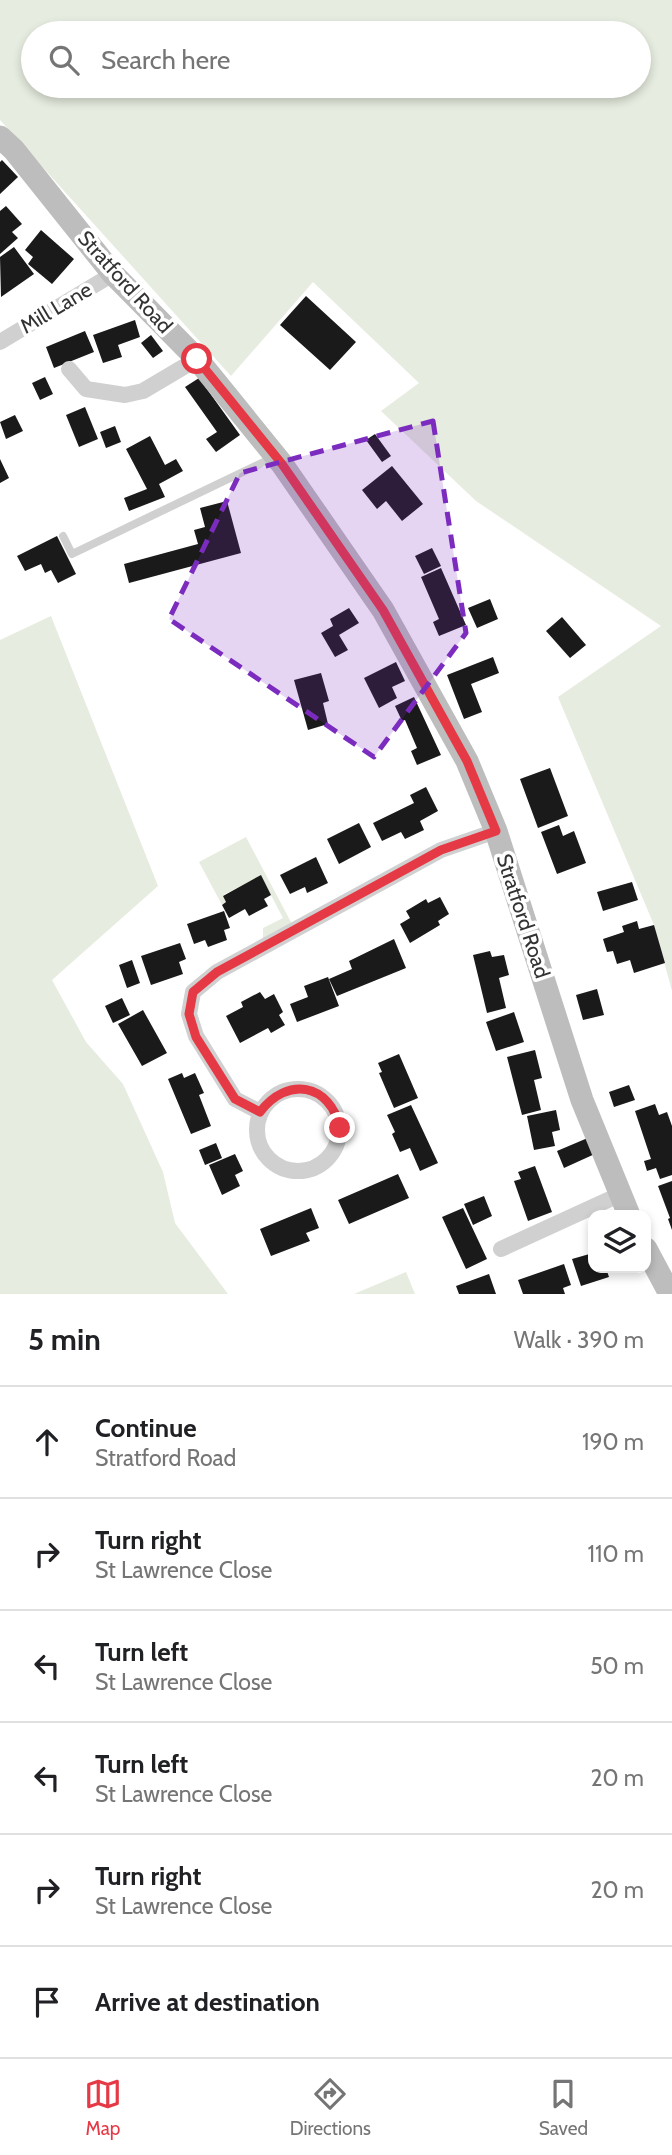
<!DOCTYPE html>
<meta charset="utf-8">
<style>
:root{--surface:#fff;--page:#f6f6f6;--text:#202124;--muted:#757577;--line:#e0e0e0;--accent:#e63946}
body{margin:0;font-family:Cabin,sans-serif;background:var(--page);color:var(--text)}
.controls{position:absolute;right:21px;bottom:21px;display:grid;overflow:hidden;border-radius:14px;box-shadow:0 4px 10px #0003}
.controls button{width:63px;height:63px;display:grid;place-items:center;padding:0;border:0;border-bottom:2px solid var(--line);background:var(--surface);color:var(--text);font:35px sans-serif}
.stop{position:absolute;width:21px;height:21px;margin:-16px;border:5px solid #e63946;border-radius:50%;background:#fff}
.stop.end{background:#e63946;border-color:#fff;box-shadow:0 2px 7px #0008}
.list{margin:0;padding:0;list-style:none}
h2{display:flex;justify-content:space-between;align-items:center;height:91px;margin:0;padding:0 28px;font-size:30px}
h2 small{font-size:23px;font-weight:400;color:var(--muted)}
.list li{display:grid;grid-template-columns:46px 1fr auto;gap:21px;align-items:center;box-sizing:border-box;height:112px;padding:0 28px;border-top:2px solid var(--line)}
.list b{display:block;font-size:26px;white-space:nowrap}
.list p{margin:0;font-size:23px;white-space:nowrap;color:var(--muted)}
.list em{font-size:23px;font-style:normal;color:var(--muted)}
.icon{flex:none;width:38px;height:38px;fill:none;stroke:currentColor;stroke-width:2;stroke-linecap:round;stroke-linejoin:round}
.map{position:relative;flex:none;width:672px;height:1294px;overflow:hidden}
.search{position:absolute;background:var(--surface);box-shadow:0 4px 10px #0003;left:21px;right:21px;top:21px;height:77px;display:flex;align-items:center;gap:18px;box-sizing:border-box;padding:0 24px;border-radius:38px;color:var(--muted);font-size:26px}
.sheet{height:763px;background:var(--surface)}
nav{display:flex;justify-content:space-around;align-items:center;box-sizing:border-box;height:98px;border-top:2px solid var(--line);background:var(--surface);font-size:19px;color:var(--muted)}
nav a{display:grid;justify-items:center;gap:4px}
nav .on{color:var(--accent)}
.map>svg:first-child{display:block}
</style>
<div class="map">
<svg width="672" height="1294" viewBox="0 0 672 1294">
<rect width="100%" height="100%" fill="#fff"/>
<path fill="#e6ecdf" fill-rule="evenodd" d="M0 0H672V991L654 925 558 697 661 626 476 501 381 411 419 383 313 282 231 376 0 120ZM33 33H639V86H33Z
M51 616 158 886 52 980 86 1042 123 1084 163 1172 175 1223 228 1294H0V640Z
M246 837 293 926 263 941V928L283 918 261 876 223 895 226 902 222 905 199 862Z
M406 1272 415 1294H354Z"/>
<path fill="#1a1a1a" d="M2 160 18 177 0 194V162Z
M6 206 22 224 12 232 18 238 0 254V211Z
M41 230 74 259 52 284 28 264 33 257 25 250Z
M14 247 34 274 1 297 0 257Z
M306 296 356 342 330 370 280 325Z
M135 320 140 337 118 345 122 357 103 363 93 335Z
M85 331 94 352 54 368 46 347Z
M151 335 163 351 153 358 141 343Z
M45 377 53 394 40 400 32 383Z
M199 378 240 435 216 452 206 439 217 432 185 387Z
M85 407 98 439 79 447 66 415Z
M15 415 23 431 6 439 0 422Z
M115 426 121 442 106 448 100 432Z
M375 434 391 456 382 462 366 440Z
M150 436 165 465 176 459 183 471 159 484 165 497 129 511 124 498 147 489 126 449Z
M0 459 9 478 0 483Z
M392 466 423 504 402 521 386 501 377 509 362 490Z
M227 501 241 553 129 583 124 564 198 544 194 530 205 527 200 508Z
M57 536 76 574 58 583 51 570 45 573 41 564 25 571 17 556Z
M432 548 441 566 424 574 415 556Z
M441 568 466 625 439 636 433 622 439 619 421 577Z
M490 599 498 619 477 628 468 608Z
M349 608 359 623 339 635 348 650 335 657 321 633 333 626 330 619Z
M562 617 586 645 570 658 546 631Z
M493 657 499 673 471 684 482 712 464 719 447 675Z
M396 662 405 681 392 687 397 698 379 708 364 678Z
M321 673 329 701 323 703 328 724 308 730 294 680Z
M414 697 441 755 417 765 411 751 417 748 405 720 402 721 395 706Z
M550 768 568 816 538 828 520 779Z
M426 787 438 811 420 821 424 830 405 839 401 832 382 841 373 823 414 803 410 795Z
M359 823 371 847 339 864 327 839Z
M559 825 563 836 574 831 586 863 557 874 541 832Z
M316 857 328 883 307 893 305 887 290 894 280 875Z
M261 875 271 895 264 899 268 906 249 916 245 909 229 918 222 905 226 902 223 896Z
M632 882 638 900 603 911 597 892Z
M440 897 449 914 438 921 440 925 410 943 400 924 410 918 406 911 426 899 428 903Z
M224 911 230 928 224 930 227 940 208 947 205 940 194 944 187 924Z
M637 921 639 929 654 925 665 963 634 973 630 960 617 964 613 951 607 952 603 939 624 932 622 926Z
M394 939 406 968 337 996 329 979 352 969 349 961Z
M180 943 186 959 179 962 183 974 151 985 141 956Z
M490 951 492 957 504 955 509 975 499 978 506 1008 487 1013 473 955Z
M132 960 140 983 127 988 119 965Z
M328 977 339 1006 297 1022 290 1004 308 997 304 986Z
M597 989 604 1015 583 1020 576 995Z
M260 992 265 999 274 994 283 1012 279 1015 285 1025 271 1033 268 1028 240 1043 226 1016 243 1007 241 1002Z
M122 998 130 1015 113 1023 105 1006Z
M143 1010 167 1053 142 1066 118 1024Z
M514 1012 524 1042 496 1051 486 1022Z
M535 1050 542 1078 534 1080 541 1110 522 1115 507 1057Z
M399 1054 418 1098 394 1108 379 1073 382 1072 378 1063Z
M182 1073 184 1078 195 1073 204 1093 199 1095 211 1126 191 1134 168 1079Z
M629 1085 635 1100 614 1107 609 1092Z
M655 1104 659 1115 667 1112 672 1126V1175L660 1179 656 1168 647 1171 644 1161 651 1159 635 1111Z
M411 1105 438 1163 420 1171 410 1148 400 1152 392 1134 395 1132 387 1115Z
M556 1110 560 1130 552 1132 555 1146 534 1150 527 1116Z
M590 1137 597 1153 564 1168 557 1151Z
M216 1143 222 1158 205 1165 199 1150Z
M235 1154 243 1171 235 1175 240 1186 222 1195 209 1165Z
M535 1166 552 1212 528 1221 514 1181 521 1179 518 1172Z
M398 1174 409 1198 349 1224 338 1200Z
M672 1181V1230L668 1219 670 1218 658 1186Z
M484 1196 492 1216 473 1225 464 1204Z
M311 1208 319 1228 306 1233 310 1241 271 1256 260 1229Z
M463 1208 487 1259 466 1269 442 1217Z
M593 1253V1268H606L609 1277 581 1286 572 1259Z
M564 1264 571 1285 563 1288 565 1294H523L518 1280Z
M489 1274 496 1294H459L456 1286Z"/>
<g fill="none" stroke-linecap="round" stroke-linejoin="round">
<path stroke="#d0d0d0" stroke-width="8" d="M63 536 72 554 272 458"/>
<path stroke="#d0d0d0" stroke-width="16" d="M0 342 113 274
M69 369 86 389 125 395 143 391 197 359
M257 1130a41 41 0 1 1 82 0a41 41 0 1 1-82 0Z
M260 1112 235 1099 196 1036 189 1014 193 992 217 972 441 850 496 831
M501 1249 621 1194"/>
<path stroke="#bdbdbd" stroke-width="23" d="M0 137 14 150 113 274 197 359 282 464 383 610 467 761 496 831 582 1100 629 1215
M646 1249 670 1294"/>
</g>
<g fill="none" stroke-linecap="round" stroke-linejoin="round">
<path stroke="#e63946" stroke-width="9" d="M197 359 282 464 383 610 467 761 496 831 441 850 217 972 193 992 189 1014 196 1037 235 1099 260 1112C287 1076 330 1083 340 1128"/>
</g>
<path fill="#7b2cbf" fill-opacity="0.2" stroke="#7b2cbf" stroke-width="5" stroke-dasharray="14 9" stroke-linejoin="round" d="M433 421 466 633 374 757 169 619 240 473Z"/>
<g text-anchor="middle" stroke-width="7" stroke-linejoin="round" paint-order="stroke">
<g font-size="21" fill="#333" stroke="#fff">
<text transform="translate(125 282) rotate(48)" y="7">Stratford Road</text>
<text transform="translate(56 308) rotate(-31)" y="7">Mill Lane</text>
<text transform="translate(523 916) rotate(72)" y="7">Stratford Road</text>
</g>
</g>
</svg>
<div class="controls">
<button><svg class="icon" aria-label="layers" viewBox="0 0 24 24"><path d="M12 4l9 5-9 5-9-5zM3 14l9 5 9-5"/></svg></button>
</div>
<div class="stop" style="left:197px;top:359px"></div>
<div class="stop end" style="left:340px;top:1128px"></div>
<div class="search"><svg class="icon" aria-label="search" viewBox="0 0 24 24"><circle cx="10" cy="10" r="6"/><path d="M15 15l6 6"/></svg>Search here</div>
</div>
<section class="sheet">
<h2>5 min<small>Walk · 390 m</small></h2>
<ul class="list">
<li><svg class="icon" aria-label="ahead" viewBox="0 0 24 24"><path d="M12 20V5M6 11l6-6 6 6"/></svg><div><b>Continue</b><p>Stratford Road</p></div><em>190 m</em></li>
<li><svg class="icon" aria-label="right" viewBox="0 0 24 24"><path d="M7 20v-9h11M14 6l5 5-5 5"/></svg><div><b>Turn right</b><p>St Lawrence Close</p></div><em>110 m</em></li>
<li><svg class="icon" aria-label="left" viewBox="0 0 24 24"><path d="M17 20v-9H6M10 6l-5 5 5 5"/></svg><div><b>Turn left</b><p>St Lawrence Close</p></div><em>50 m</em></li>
<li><svg class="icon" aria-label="left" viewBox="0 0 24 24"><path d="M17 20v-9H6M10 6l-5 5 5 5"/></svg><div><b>Turn left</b><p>St Lawrence Close</p></div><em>20 m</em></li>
<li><svg class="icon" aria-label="right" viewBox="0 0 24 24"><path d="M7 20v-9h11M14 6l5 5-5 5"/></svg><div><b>Turn right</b><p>St Lawrence Close</p></div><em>20 m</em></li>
<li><svg class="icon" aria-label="arrive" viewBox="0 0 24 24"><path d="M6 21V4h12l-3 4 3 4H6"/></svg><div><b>Arrive at destination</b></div></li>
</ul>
</section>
<nav>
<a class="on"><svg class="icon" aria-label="map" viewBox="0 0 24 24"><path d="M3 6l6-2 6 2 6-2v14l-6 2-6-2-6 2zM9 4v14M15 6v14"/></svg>Map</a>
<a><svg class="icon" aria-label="directions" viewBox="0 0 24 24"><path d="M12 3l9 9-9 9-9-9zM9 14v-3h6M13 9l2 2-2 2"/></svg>Directions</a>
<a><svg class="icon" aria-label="saved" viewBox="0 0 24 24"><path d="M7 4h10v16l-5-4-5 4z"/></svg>Saved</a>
</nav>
